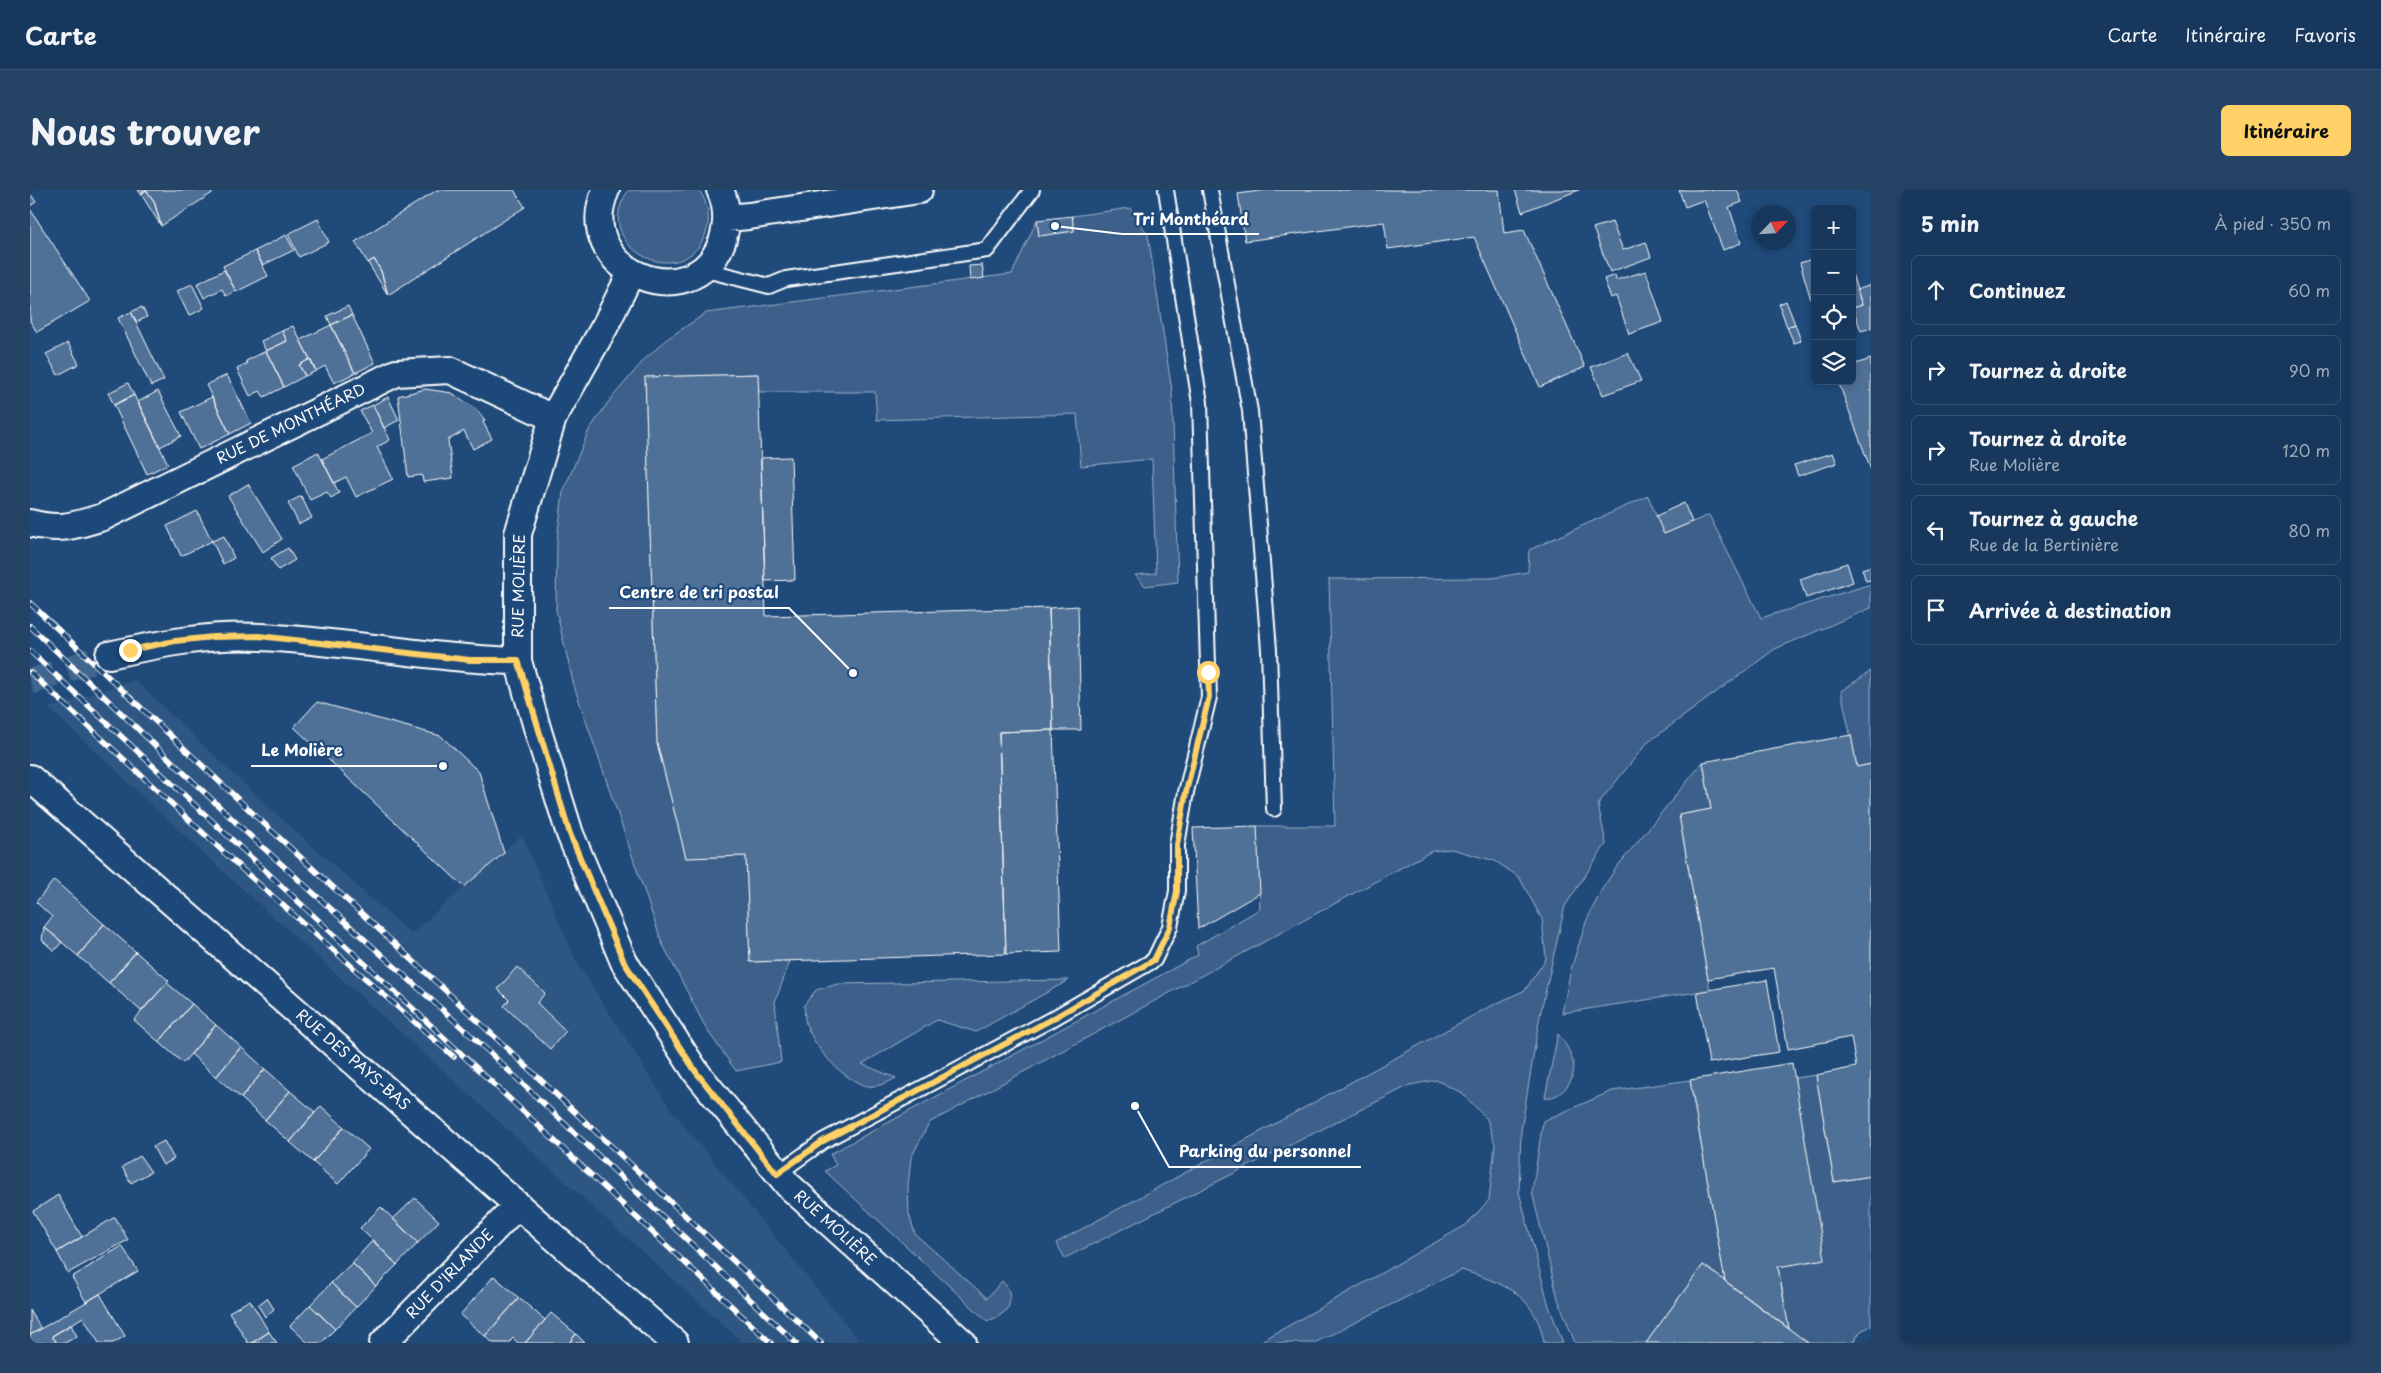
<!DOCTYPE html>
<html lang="fr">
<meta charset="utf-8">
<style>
:root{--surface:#17385c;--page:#244365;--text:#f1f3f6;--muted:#9eacbb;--line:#365272;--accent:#ffd166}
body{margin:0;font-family:"Playpen Sans",sans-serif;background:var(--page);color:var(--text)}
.controls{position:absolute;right:15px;top:15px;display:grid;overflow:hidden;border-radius:8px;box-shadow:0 2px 8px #0003}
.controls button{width:45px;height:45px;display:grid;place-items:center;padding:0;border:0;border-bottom:1px solid var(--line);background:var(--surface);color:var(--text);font:25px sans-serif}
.compass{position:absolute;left:1721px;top:15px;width:45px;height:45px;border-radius:50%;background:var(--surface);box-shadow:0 2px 8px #0003;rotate:65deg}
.stop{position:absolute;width:15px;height:15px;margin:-11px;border:4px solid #ffd166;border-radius:50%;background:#fff}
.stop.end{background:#ffd166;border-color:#fff;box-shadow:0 1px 5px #0008}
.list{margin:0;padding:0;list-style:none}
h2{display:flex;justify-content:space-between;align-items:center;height:65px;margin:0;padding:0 20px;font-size:21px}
h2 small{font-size:16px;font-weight:400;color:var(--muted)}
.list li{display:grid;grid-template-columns:32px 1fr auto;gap:15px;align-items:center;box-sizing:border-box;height:70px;margin:0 10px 10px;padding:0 10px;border:1px solid var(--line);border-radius:8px}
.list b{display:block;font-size:19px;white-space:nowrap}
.list p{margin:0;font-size:16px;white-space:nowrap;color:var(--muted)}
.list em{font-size:16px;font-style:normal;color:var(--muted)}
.icon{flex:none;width:28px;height:28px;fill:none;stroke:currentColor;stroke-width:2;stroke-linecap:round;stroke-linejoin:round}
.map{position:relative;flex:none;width:1841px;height:1153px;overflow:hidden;border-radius:8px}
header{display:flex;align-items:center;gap:30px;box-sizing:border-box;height:70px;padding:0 25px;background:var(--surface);border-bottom:1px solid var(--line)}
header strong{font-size:24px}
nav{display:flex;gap:28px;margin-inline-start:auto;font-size:18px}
.intro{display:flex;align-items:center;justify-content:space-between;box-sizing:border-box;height:120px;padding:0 30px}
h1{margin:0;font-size:35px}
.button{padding:12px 22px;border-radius:8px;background:var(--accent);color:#111;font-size:18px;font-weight:700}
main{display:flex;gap:30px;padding:0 30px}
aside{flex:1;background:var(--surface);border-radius:8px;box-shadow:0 2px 8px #0003}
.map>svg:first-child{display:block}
</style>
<header>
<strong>Carte</strong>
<nav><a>Carte</a><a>Itinéraire</a><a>Favoris</a></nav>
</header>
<div class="intro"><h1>Nous trouver</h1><a class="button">Itinéraire</a></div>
<main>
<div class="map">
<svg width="1841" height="1153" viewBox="0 0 1841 1153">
<rect width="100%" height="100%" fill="#1f4a7a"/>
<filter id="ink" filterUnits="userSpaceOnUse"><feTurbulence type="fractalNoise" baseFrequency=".02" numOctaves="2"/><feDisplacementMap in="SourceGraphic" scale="10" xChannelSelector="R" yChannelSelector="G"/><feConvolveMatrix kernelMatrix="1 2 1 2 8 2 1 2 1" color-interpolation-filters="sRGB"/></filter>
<g filter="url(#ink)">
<path fill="#2e5683" d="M105 490 235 614 381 744 492 645 546 771 640 918 831 1153H713L186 675 19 518Z"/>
<path fill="#3c618b" stroke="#9eb0c5" d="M599 0H669C678 13 681 28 676 43 652 106 557 55 599 0Z
M1100 18 1118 45 1142 201 1148 392 1115 396 1105 385 1126 383 1122 269 1051 276 1047 224 847 230 845 202H729L727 184 615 187 627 553 656 668 716 666 720 772 760 771 745 812 751 872 706 881 677 840 632 753 544 496 526 420 527 350 533 302 559 240 579 211 614 170 637 149 676 123 982 84 1007 30 1009 46 1044 41 1042 26Z
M1618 306 1634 344 1679 325 1731 428 1841 394V418L1745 459 1617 553 1568 614 1576 654 1535 716 1510 825 1491 941 1489 1002 1519 1116 1533 1153H1514C1506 1104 1473 1093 1431 1080L1284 1153H1228L1436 1035 1459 1010 1465 954 1457 929 1432 903 1406 890 1380 895 1035 1068 1026 1053 1457 818 1495 800 1516 769 1512 729 1489 687 1465 671 1421 659 1402 661 899 933 881 968 878 996 879 1024 885 1044 957 1108 972 1091C981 1099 981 1108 978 1119L968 1127 957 1131 795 981 806 975 800 964 1168 765 1166 756 1230 719 1227 636H1305L1299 389 1462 388 1498 382 1499 360Z
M1841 481V574L1827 577 1811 501Z
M1673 572 1681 619 1649 625 1680 800 1532 823 1541 779 1556 732 1571 701 1586 678Z
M1039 790 946 842 907 830 832 874 866 888C857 893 844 899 833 895 808 885 785 858 776 834 774 828 775 821 774 815L786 800 808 794Z
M1528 844C1535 853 1540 860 1543 872 1547 888 1532 910 1515 907Z
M1786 885 1804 992 1841 986V1136L1831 1141 1822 1153H1778L1759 1139 1748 1077 1765 888Z
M1660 890 1695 1091 1673 1075 1616 1153H1545L1528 1109 1502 1002 1513 931 1582 901Z"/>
<path fill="#507197" stroke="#fff" d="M108 0H187L131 36 124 11 116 0 111 4Z
M116 0 124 11 131 36 111 4Z
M407 0H484L495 17 358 105 351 81 344 69 338 73 325 52Z
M1236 0H1469L1474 43 1494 40 1555 177 1510 197 1444 47 1358 59 1354 32 1215 51 1208 4Z
M1485 0H1549L1492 22Z
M1649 0H1707L1712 12 1699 17 1711 53 1693 60 1674 10 1655 17Z
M0 3 6 12 0 16Z
M0 19 60 111 7 142 0 131Z
M1042 26 1044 41 1009 46 1007 30Z
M288 29 299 52 269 67 258 44Z
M1582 32 1593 60 1616 52 1621 67 1580 82 1563 38Z
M256 45 264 60 233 75 225 61Z
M225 61 238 86 206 102 193 76Z
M1785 68V123L1770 73Z
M344 69 351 81 358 105 338 73Z
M952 75 954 88 940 90 939 76Z
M194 80 206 101 196 106 192 99 174 108 167 94Z
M1616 81 1633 132 1599 144 1586 106 1581 108 1574 89 1585 85 1586 90Z
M1822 84 1832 115 1822 118Z
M162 94 174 118 159 126 147 101Z
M1841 95V138L1831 141 1823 118 1832 115 1827 100Z
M1756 111 1765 134 1757 137 1749 114Z
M318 116 322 125 301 135 297 126Z
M112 117 117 127 107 132 101 122Z
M101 122 134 190 121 196 88 128Z
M322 125 345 173 325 183 301 135Z
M1765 134 1771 151 1764 153 1757 137Z
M301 135 325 183 304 193 295 176 286 181 270 150Z
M263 136 280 169 269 175 275 186 254 197 236 161 257 151 252 141Z
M252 141 257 151 236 161 231 151Z
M38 153 49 174 28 185 16 164Z
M236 161 254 197 234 207 230 201 220 206 207 179 217 174 216 171Z
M1598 163 1611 191 1573 205 1561 177Z
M280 169 286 181 275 186 269 175Z
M1841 169V280L1808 191H1822V175Z
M728 184 736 426 1019 418 1023 540 969 542 976 764 720 772 716 666 656 668 627 553 615 187Z
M197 185 221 233 200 244 176 195Z
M98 193 104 205 84 215 78 203Z
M395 199 422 203 446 219 455 230 453 232 462 249 443 259 434 241 418 250 423 288 393 292 392 285 378 287 368 206Z
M128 201 151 246 130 257 108 212Z
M104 205 138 274 117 284 84 215Z
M182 207 200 244 169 259 151 222Z
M358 207 369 230 354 238 343 215Z
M343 215 360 250 347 257 363 289 326 307 316 287 304 293 292 269 342 243 330 221Z
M288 262 309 303 301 308 297 302 280 310 263 275Z
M1803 263 1807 273 1768 286 1764 275Z
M761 267 765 390 735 391 731 268Z
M218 294 252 349 233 362 198 306Z
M271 306 282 328 269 334 258 313Z
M1654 313 1662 332 1634 344 1626 326Z
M167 321 182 351 151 366 137 336Z
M194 346 204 368 193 374 182 351Z
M258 358 265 370 248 380 241 368Z
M1817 373 1823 392 1776 408 1770 389Z
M1841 376V390L1836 391 1832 379Z
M1048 416 1051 540H1023L1019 418Z
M287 512 411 546 449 582 474 663 434 697 264 537Z
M1023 540 1031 762 976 764 969 542Z
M1821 545 1827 577 1841 574V986L1804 992 1786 885 1826 877 1821 847 1758 859 1744 778 1678 789 1649 625 1681 619 1673 572Z
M1227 636 1230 703 1168 739 1163 638Z
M24 690 74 734 48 766 14 737 22 727 6 712Z
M74 734 106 762 79 793 48 766Z
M14 737 32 752 24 761 12 750Z
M106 762 139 791 111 821 79 793Z
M487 777 515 803 507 813 536 841 520 859 474 816 479 810 468 799Z
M1737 790 1749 862 1679 873 1667 802Z
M137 793 162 814 129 852 104 830Z
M162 814 186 835 153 873 129 852Z
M186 835 211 857 186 887 161 864Z
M211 857 235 879 211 908 186 887Z
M1762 873 1795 1069 1748 1077 1759 1139 1695 1091 1660 890Z
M235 879 260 901 235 930 211 908Z
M260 901 285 922 260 952 235 930Z
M291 916 314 937 283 972 260 952Z
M314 937 339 959 308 994 283 972Z
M134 951 144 969 133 975 123 957Z
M110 966 121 982 101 993 92 977Z
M28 1005 52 1047 27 1062 3 1021Z
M385 1008 409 1031 388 1053 363 1029Z
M351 1017 388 1053 367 1075 330 1038Z
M85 1027 98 1050 38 1083 27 1062Z
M343 1050 367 1075 346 1096 322 1073Z
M92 1056 108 1081 56 1112 42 1087Z
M322 1073 346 1096 326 1117 301 1093Z
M1673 1075 1679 1079 1778 1153H1616Z
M464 1086 489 1108 455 1146 430 1125Z
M301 1093 326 1117 305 1139 280 1115Z
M70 1104 95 1146 83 1153H69L53 1127 22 1146 27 1153H0V1145Z
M237 1108 244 1119 235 1127 228 1115Z
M489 1108 515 1130 495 1153H488L483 1148 479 1153H463L455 1146Z
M220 1110 239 1142 222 1153H218L199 1122Z
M280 1115 305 1139 291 1153H278L260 1136Z
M0 1120 11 1139 0 1145Z
M521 1123 546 1144 539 1153H495Z
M41 1135 47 1146 35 1153H27L22 1146Z
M239 1142 247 1153H222Z
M546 1144 555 1153H539Z"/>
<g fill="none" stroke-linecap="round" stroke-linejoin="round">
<path stroke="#41658e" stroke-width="26" stroke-dasharray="26 13" stroke-linecap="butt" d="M0 492 79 465"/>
<defs>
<path id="service" d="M1180 0 1220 221 1239 460 1244 619
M672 79 739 96 756 89 957 60 1002 0
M747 984 793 951 1022 829 1124 770 1140 737 1147 701V655L1156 602 1179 507 1170 213 1136 0"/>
<path id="minor" d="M576 0C540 81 663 130 692 52 698 34 698 17 690 0
M697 28 719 26 889 0
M601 83 575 136 523 228 488 344V471L508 541 540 644 594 772 666 882 758 995 933 1153
M0 333C30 341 43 336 73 327L366 183 420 180 523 228
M79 465C129 454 179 444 230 447 316 451 401 469 488 471
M0 588 645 1153
M353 1153 488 1015"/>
</defs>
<use href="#service" stroke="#fff" stroke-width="18"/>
<use href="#minor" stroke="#fff" stroke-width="30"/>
<use href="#service" stroke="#1f4a7a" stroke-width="14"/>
<use href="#minor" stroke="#1f4a7a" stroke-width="26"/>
<defs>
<path id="rail" d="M0 413 230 630 417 802 791 1153
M0 436 217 643 458 861 766 1153
M0 461 741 1153
M0 482 213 680 424 867"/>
</defs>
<use href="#rail" stroke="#fff" stroke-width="5.5"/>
<use href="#rail" stroke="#1f4a7a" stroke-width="4" stroke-dasharray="11" stroke-linecap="butt"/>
</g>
</g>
<g fill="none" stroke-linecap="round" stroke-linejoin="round" filter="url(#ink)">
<path stroke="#ffd166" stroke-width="6" d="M100 460 145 451 183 447 229 446 440 470H488L540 644 594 772 666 882 747 984 793 951 1022 829 1124 770 1140 737 1147 701V655L1156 602 1179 507 1178 482"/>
</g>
<g text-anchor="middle" stroke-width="4.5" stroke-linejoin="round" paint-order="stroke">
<g font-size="15" fill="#fff" stroke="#1f4a7a">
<text transform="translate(261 234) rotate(-26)" y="5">RUE DE MONTHÉARD</text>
<text transform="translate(489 396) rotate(-89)" y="5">RUE MOLIÈRE</text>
<text transform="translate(323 870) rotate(41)" y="5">RUE DES PAYS-BAS</text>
<text transform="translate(805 1038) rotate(42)" y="5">RUE MOLIÈRE</text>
<text transform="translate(420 1084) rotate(-46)" y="5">RUE D'IRLANDE</text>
</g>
</g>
<path fill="none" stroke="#fff" stroke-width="2" d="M1025 36L1092 44H1229M823 483L759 418H579M413 576L323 576H221M1105 916L1139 977H1331"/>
<g fill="#fff" stroke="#1f4a7a" stroke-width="2">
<circle cx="1025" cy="36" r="5"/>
<circle cx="823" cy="483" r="5"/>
<circle cx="413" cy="576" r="5"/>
<circle cx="1105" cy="916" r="5"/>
</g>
<g font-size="16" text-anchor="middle" font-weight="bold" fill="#fff" stroke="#1f4a7a" stroke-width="4.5" stroke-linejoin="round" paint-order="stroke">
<text x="1161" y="35">Tri Monthéard</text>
<text x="669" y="408">Centre de tri postal</text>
<text x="272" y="566">Le Molière</text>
<text x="1235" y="967">Parking du personnel</text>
</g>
</svg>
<div class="controls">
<button>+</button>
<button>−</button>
<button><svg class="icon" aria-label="locate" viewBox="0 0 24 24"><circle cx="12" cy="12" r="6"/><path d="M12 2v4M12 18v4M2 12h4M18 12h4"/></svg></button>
<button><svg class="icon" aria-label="layers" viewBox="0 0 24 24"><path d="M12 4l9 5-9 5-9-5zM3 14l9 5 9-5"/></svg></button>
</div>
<svg class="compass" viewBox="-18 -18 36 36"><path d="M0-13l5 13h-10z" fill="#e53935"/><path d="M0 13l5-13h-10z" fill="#9eacbb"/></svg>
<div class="stop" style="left:1178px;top:482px"></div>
<div class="stop end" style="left:100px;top:460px"></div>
</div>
<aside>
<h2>5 min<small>À pied · 350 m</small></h2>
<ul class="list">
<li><svg class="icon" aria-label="ahead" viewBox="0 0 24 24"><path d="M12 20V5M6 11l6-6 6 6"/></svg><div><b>Continuez</b></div><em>60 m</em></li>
<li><svg class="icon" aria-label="right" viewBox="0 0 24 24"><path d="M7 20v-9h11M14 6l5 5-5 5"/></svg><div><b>Tournez à droite</b></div><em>90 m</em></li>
<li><svg class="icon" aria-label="right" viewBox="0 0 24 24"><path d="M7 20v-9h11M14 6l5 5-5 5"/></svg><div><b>Tournez à droite</b><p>Rue Molière</p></div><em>120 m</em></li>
<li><svg class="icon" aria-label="left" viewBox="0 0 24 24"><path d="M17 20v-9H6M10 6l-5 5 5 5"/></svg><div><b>Tournez à gauche</b><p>Rue de la Bertinière</p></div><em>80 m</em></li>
<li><svg class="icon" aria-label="arrive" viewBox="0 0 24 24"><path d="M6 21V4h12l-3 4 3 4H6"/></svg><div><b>Arrivée à destination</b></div></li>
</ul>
</aside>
</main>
